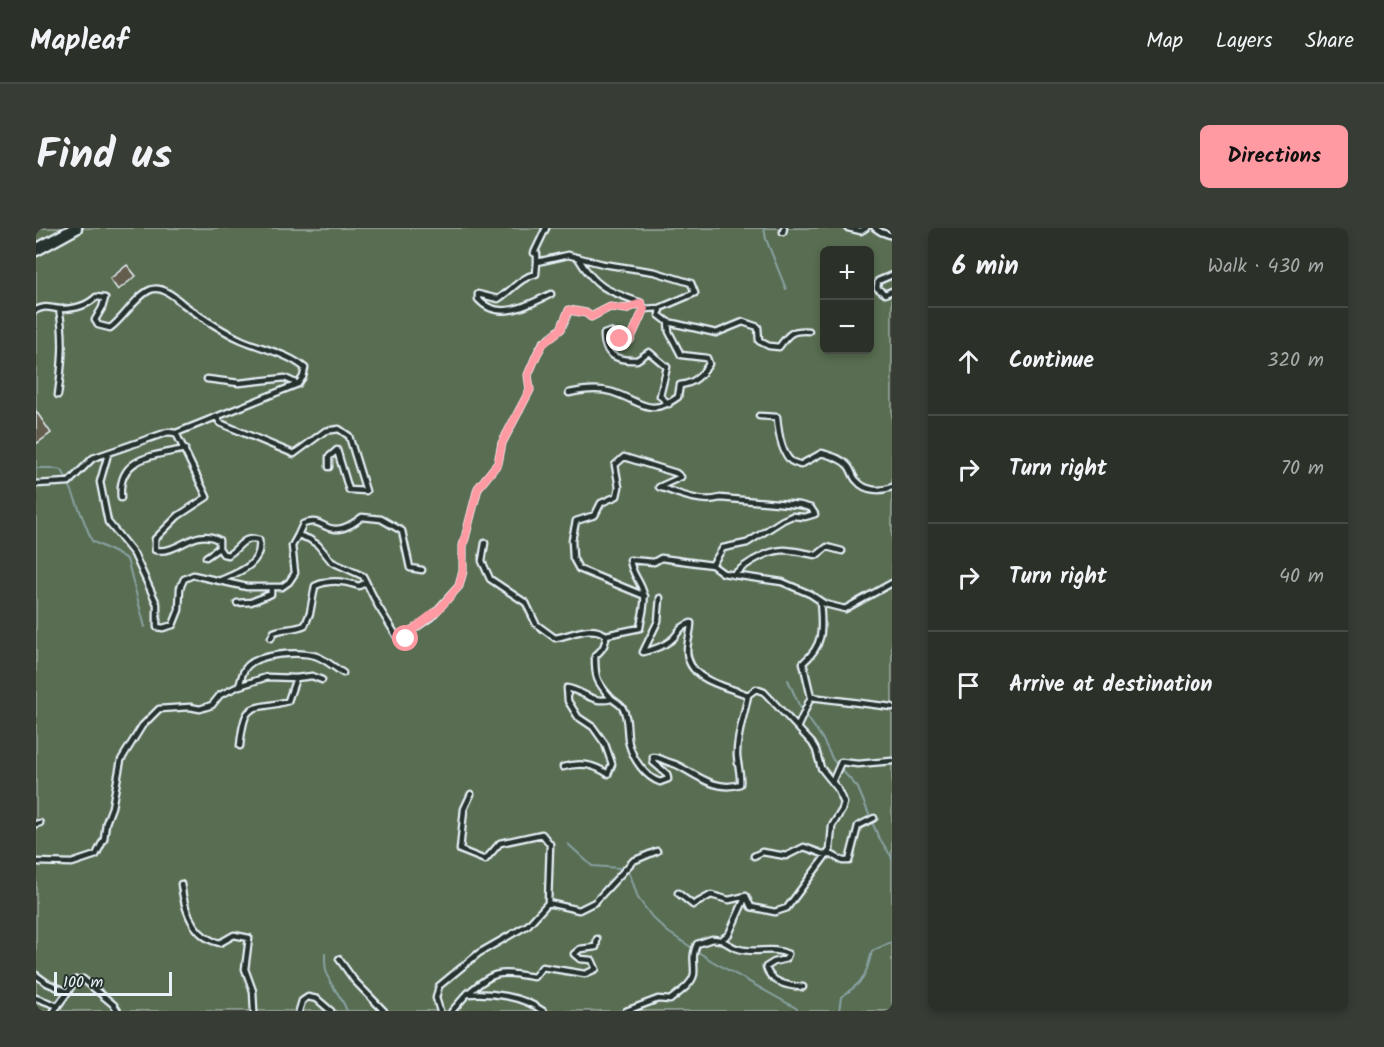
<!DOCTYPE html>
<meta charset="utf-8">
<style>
:root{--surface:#2b3029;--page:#373c35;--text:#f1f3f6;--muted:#a6a9a8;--line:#474b46;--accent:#ff9aa2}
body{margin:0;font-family:Kalam,sans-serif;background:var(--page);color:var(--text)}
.controls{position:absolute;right:18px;top:18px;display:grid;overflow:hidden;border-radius:9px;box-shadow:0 3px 9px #0003}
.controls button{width:54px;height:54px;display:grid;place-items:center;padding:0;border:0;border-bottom:2px solid var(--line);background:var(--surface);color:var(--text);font:30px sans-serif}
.scale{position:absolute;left:18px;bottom:15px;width:118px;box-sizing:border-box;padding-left:6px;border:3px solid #e8f1f8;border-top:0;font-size:16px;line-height:21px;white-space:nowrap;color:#e8f1f8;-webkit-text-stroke:4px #26332d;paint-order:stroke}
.stop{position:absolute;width:18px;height:18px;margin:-14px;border:4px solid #ff9aa2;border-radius:50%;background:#fff}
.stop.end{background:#ff9aa2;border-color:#fff;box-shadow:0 2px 6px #0008}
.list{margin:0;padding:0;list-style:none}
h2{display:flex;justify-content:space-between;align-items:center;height:78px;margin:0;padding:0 24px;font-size:26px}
h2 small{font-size:20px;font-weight:400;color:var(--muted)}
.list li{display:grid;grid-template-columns:39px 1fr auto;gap:18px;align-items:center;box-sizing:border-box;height:108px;padding:0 24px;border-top:2px solid var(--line)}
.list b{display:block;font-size:22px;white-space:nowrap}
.list em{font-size:20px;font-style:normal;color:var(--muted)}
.icon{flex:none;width:33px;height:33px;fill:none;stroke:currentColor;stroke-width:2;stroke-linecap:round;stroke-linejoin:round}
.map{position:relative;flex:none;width:856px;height:783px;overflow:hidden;border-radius:9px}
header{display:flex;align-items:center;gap:36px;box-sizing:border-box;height:84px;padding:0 30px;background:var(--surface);border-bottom:2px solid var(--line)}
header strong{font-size:28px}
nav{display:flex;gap:33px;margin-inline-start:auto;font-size:21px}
.intro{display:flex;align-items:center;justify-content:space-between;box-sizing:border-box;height:144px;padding:0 36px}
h1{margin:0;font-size:42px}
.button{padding:15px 27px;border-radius:9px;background:var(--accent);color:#111;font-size:21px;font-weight:700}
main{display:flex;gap:36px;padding:0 36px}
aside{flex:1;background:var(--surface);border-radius:9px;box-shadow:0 3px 9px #0003}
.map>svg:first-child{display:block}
</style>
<header>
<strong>Mapleaf</strong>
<nav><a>Map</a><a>Layers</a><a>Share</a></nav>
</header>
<div class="intro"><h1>Find us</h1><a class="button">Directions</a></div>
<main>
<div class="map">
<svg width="856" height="783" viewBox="0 0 856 783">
<rect width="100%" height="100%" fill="#394037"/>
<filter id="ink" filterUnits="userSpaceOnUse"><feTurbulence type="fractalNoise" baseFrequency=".0167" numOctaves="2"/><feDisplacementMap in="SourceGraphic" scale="12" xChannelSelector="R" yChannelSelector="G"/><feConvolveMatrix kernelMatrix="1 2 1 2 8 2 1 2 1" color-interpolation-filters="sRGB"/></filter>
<g filter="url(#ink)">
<path fill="#596d51" stroke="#a0afa4" stroke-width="1.5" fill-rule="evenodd" d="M0 0H856V783H0ZM788 22H834V122H788Z"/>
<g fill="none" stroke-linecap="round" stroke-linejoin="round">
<path stroke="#88a2a4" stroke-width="2" d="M728 0 730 11 750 61
M0 240H14L26 242 32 253 56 313 91 331 109 399
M752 452 763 477 786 510 797 532 822 560 842 608 855 628 856 632
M532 616 556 638 584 640 594 646 602 670 616 689 632 704 676 733 760 780 762 783
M289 726C288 758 301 757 311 783
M803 783 805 769C829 752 829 751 836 723L856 714"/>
</g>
<path fill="#645d4d" stroke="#e8f1f8" stroke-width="1.5" d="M91 37 100 48 82 62 74 51Z
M0 183 15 205 0 216Z"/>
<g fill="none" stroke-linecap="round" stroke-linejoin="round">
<defs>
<path id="service" d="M510 0 498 25 501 26V34L532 27 567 36 619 44 655 55 659 65 624 80 623 87 632 94 633 104 645 127 671 130 673 136C665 148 659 155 644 157L642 169C613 190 605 173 576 164 563 160 546 162 533 165
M812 0 825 3 830 0
M839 0 845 4 856 8
M747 4 748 0
M542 30C560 60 572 63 603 74
M501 34 500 46C485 49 475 63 462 71L442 66V71C462 94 493 77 515 66
M856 47 842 53 841 60 849 66 856 63
M608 81 594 112 584 111 574 104 568 106C567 127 581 133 601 132L613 124 631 139 624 168 633 176
M0 82C10 77 13 80 24 81 38 81 51 78 60 69L69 70 66 80 59 92 62 97 74 100C87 91 100 68 114 62 126 57 139 69 147 76 165 89 186 103 206 112 227 121 251 125 269 140L267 149 262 156 140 205
M632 94 680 105 707 94 722 99 723 113 733 118 743 119C753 105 756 102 773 103
M171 151 203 155 249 150 262 156
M22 167C26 138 29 110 23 81
M723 188 741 189C742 201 745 224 755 233 758 235 761 235 764 237L786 225C795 228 805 230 811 237 816 241 816 249 821 253 829 263 845 264 856 259
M181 189 184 195 258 226 289 203 303 201 313 208 330 263 313 262 301 222 293 229V239
M72 226 64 254 72 294 98 326 121 376V399L127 400 137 397 143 382 144 360 148 351 157 347 211 359H246L253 354 259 345 256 318 262 307 273 311 282 317 296 334 327 348 342 378 363 412 370 411 375 403 395 389 423 358 427 343V318L442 260 462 235 466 215 494 162 492 147 501 126 507 115 525 101 533 82 550 85 555 89 574 79 590 81 605 75 608 81 624 80
M0 256 33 254 57 230 132 204 140 205 171 269 142 288 119 311V322C143 327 158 298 183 312V320L170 329
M85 270C81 228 118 228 149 221
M262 307 267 296C286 290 284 300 299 301 309 302 319 294 326 289L345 291 366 303 374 340 386 342
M449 315 446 333 454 351 490 375 500 396 519 410C537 407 554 396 570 407 570 417 566 422 559 428 559 450 560 453 575 470 578 473 583 475 586 479 593 489 590 504 593 516 597 531 609 549 624 554L632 551 631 546 617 534V529C623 529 624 531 630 533 634 535 638 535 643 538 662 548 681 564 704 556 705 546 702 538 701 528 700 508 709 486 712 467L720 461 728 464 776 515 780 522 785 540 801 560 808 575 806 582 796 598 794 622 751 680 739 684 715 679 710 668 693 706 685 712 676 711 661 716C655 729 659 734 658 746 656 757 642 765 634 772L622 771 590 783
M183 320 187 326 192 327C204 320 207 307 223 312 227 336 204 344 185 352
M697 347C711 335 728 323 748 322 758 322 771 326 781 327L791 319 806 323
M609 368 543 341 537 330 536 312 540 293 559 287 565 275 581 268 583 259 579 237 588 229 640 245 645 249 623 259C642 265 664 276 684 270L764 277 775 280 779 286 769 289 756 288 747 292 711 315 687 320 676 337
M624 370 622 393 607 424C616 422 626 419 634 413 644 406 640 400 655 395 655 404 651 414 651 423 652 453 690 458 712 467
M201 375 215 374 235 366V359
M570 407 604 400C605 391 610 376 608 367 605 353 596 347 594 332L618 334 625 330 676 337 687 345 704 348 746 354 774 366 789 376 809 381 856 355
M235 410 238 404C249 400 258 402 269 397L274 385 279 358C293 351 309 353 323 358L329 355
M260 450 276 448 286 452
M203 458 231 449 260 450 252 473C215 484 209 469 204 518
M775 469 856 479
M762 498 775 469 767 435C789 416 786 400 784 373
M527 539C544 534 557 536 572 546L576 536 569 516 557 499 542 489 532 473 531 460C548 463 556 476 575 471
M796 554 805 534 822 536 856 533
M0 596 4 595
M718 628 726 624 750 628 768 619 790 627H796L807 633H813L822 598 838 590
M0 634 36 635 60 627 68 611 70 595 76 579 85 532 106 498 123 481 154 479 164 481 176 477 184 467 203 458C205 453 206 445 209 441 219 425 264 423 280 428 289 431 299 440 307 445
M145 656C148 680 157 710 184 715L198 707 213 710 209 741 217 763 218 783
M642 665 657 677 675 667 693 672 710 668
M512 675 543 682 559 674 597 633 621 623
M685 712C691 715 697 720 703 721 719 726 737 718 752 726L750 731 738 734 730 739C734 755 752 758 767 759
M303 731 318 752 348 783
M0 747 11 755 32 764 18 783
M32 764 39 752 47 751 78 777 82 783
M431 766C459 742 462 743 498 749L506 739 549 746 560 741 556 732 544 731 538 726 544 721 560 719 561 711
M0 770 22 778
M263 783 266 773 272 769 281 771 295 783
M404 783 400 770 403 758 443 725 492 697 512 675 514 616 506 606 464 615 449 632 424 622 428 581 435 566
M416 783 431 766C456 764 486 768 507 783"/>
<path id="tertiary" d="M0 22 40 0"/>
</defs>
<use href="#service" stroke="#e8f1f8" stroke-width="9"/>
<use href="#tertiary" stroke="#e8f1f8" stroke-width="15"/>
<use href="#service" stroke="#26332d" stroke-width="4.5"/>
<use href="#tertiary" stroke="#26332d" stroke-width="10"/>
</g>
</g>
<g fill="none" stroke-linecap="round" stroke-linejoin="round" filter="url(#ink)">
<path stroke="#ff9aa2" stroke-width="8" d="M370 411 375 403 403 381 423 358 427 343V318L442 260 462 235 466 215 494 162 492 147 501 126 507 116 525 101 533 82 550 85 555 89 574 79 590 81 605 75 608 81 594 112 584 111"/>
</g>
</svg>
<div class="controls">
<button>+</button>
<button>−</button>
</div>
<div class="scale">100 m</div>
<div class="stop" style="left:370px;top:411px"></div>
<div class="stop end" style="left:584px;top:111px"></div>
</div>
<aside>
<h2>6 min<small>Walk · 430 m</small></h2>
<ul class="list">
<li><svg class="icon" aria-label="ahead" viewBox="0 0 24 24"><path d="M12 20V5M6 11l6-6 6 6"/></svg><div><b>Continue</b></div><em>320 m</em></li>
<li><svg class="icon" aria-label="right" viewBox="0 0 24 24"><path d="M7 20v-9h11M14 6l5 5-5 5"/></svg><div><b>Turn right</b></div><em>70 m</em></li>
<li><svg class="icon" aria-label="right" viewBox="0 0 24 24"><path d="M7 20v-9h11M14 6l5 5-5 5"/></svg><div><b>Turn right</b></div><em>40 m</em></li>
<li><svg class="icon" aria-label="arrive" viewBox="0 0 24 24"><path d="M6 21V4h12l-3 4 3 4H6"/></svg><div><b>Arrive at destination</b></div></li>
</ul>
</aside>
</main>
